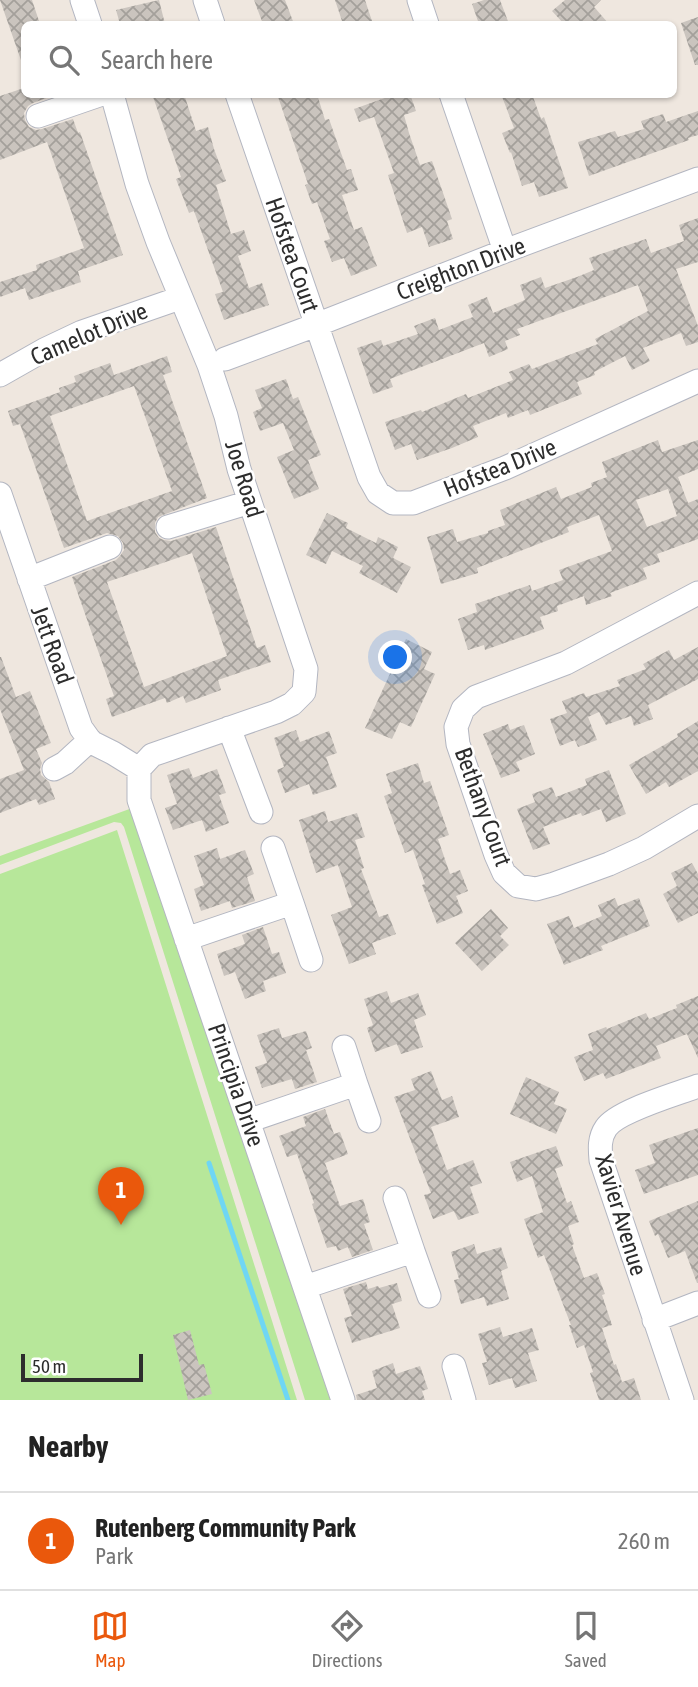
<!DOCTYPE html>
<style>
:root{--surface:#fff;--page:#f6f6f6;--text:#222;--muted:#767676;--line:#e0e0e0;--accent:#ea580c}
body{margin:0;font-family:"Asap Condensed",sans-serif;background:var(--page);color:var(--text)}
.scale{position:absolute;left:21px;bottom:18px;width:122px;box-sizing:border-box;padding-left:7px;border:4px solid #2d2d2d;border-top:0;font-size:19px;line-height:24px;white-space:nowrap;color:#2d2d2d;-webkit-text-stroke:5px #fff;paint-order:stroke}
.you{position:absolute;left:396px;top:658px;width:24px;height:24px;margin:-18px;border:5px solid #fff;border-radius:50%;background:#1a73e8;box-shadow:0 0 0 10px #1a73e833}
.badge{display:grid;place-items:center;width:46px;height:46px;border-radius:50%;background:var(--accent);color:#fff;font-size:23px;font-weight:700}
.pin{position:absolute;translate:-50% -58px;filter:drop-shadow(0 2px 4px #0008)}
.pin::after{content:'';position:absolute;top:37px;width:24px;height:21px;background:inherit;clip-path:polygon(0 0,100% 0,50% 100%)}
.list{margin:0;padding:0;list-style:none}
h2{display:flex;justify-content:space-between;align-items:center;height:91px;margin:0;padding:0 28px;font-size:30px}
h2 small{font-size:23px;font-weight:400;color:var(--muted)}
.list li{display:grid;grid-template-columns:46px 1fr auto;gap:21px;align-items:center;box-sizing:border-box;height:98px;padding:0 28px;border-top:2px solid var(--line)}
.list b{display:block;font-size:26px;white-space:nowrap}
.list p{margin:0;font-size:23px;white-space:nowrap;color:var(--muted)}
.list em{font-size:23px;font-style:normal;color:var(--muted)}
.icon{flex:none;width:38px;height:38px;fill:none;stroke:currentColor;stroke-width:2;stroke-linecap:round;stroke-linejoin:round}
.map{position:relative;flex:none;width:698px;height:1400px;overflow:hidden}
.search{position:absolute;background:var(--surface);box-shadow:0 2px 5px #0004;left:21px;right:21px;top:21px;height:77px;display:flex;align-items:center;gap:18px;box-sizing:border-box;padding:0 24px;border-radius:10px;color:var(--muted);font-size:26px}
.sheet{height:189px;background:var(--surface)}
nav{display:flex;justify-content:space-around;align-items:center;box-sizing:border-box;height:98px;border-top:2px solid var(--line);background:var(--surface);font-size:19px;color:var(--muted)}
nav a{display:grid;justify-items:center;gap:4px}
nav .on{color:var(--accent)}
.map>svg:first-child{display:block}
</style>
<div class="map">
<svg width="698" height="1400" viewBox="0 0 698 1400">
<defs>
<pattern id="building-cross-hatch" width="8" height="8" patternUnits="userSpaceOnUse" patternTransform="scale(1.75)"><rect width="8" height="8" fill="#cac4be"/><path d="M0 0l8 8M0 8l8-8" fill="none" stroke="#a4a09b"/></pattern>
</defs>
<rect width="100%" height="100%" fill="#efe7df"/>
<path fill="#b7e79a" d="M146 803 252 1097 355 1400H305L124 827 121 823 114 822 0 865V856Z
M117 830 297 1400H0V874Z"/>
<g fill="none" stroke-linecap="round" stroke-linejoin="round">
<path stroke="#6fd6f4" stroke-width="5" d="M209 1163 288 1400"/>
</g>
<path fill="url(#building-cross-hatch)" fill-rule="evenodd" d="M0 0H32L40 24H24V66H23Z
M159 0 165 24H120L116 10Z
M254 0H285L294 24H263Z
M335 0H365L373 24H343Z
M484 0H500L509 24H479L472 4Z
M565 0H601L594 7 609 24H564L552 11Z
M698 17V65H695L681 23Z
M24 88V94H57L33 103 28 106 24 113 25 120 29 127 36 130 42 129 73 119 78 133 80 132 123 255 78 271 81 282 29 300 25 288 0 297V282L37 270 36 265 84 248 47 142 0 160V96Z
M152 94H184L196 131 208 127 214 149 226 181 216 185 231 234 244 230 251 251 238 256 249 288 262 283 269 305 224 320 215 294 223 292 194 211 189 213 176 179 181 177Z
M277 94H317L325 120 329 119 347 170 351 169 358 190 342 195 354 230 362 227 377 266 351 276 344 258 332 262 324 241 330 239 317 202 312 204 305 185 308 184Z
M396 94H410L416 111 404 115 409 133 420 165 432 161 452 219 447 221 453 239 429 247 422 227 407 233 388 175 394 173 374 117 359 122 354 109Z
M501 94H532L541 119 544 117 568 188 539 197 534 182 522 186 511 152 510 153 502 133 514 128Z
M698 111V135L688 138 689 140 589 176 578 142 615 131 618 137 644 129 641 121 663 114 666 122Z
M698 218V262L676 269 698 326V342L686 346 681 333 643 348 650 361 632 370 625 356 594 372 595 375 577 382 582 394 530 415 528 410 508 418 506 413 473 426 478 437 452 448 417 460 411 444 395 450 385 422 421 410 422 412 466 394 468 398 513 380 509 372 529 364 532 369 598 344 595 339 648 311 638 285 517 329 520 335 505 341 508 349 489 357 484 343 390 379 393 387 373 394 357 348 381 340 383 346 418 334 414 326 435 318 439 330 473 317 468 305 487 297 493 313 525 300 520 285 541 277 545 288 577 277 594 270 589 258 646 239 651 253 684 241 679 225Z
M167 356 172 372 163 375 207 498 158 517 155 523V532L159 538 164 540 171 541 216 527 257 648 265 645 271 662 218 680 221 690 186 703 183 696 167 703 165 698 112 717 106 699 114 696 72 577 116 560 120 556 124 550 123 543 118 536 107 533 64 548 20 424 13 426 8 411 60 392 59 388 76 382 74 376 110 363 114 375ZM134 386 172 491 87 521 50 416ZM192 553 227 656 144 687 107 582Z
M286 379 293 399 298 397 321 455 308 460 319 489 294 499 277 457 294 450 283 423 260 431 253 412 262 408 255 390Z
M658 440 662 452 698 440V469L678 477 688 503 698 499V539L657 554 660 562 643 568 647 579 610 593 612 596 586 605 584 596 557 606 558 611 540 617 544 629 485 650 484 645 468 650 458 619 477 612 475 604 530 585 532 591 563 580 559 570 612 551 599 515 567 527 569 532 477 568 478 573 441 584 427 537 453 529 457 542 488 533V531L505 525 500 510 556 487 561 499 592 487 591 483 607 477 602 462ZM668 489 677 516 647 527 636 500Z
M327 513 348 523 346 528 376 543 378 537 398 547 393 558 411 567 397 593 359 573 363 566 332 551 326 564 306 555Z
M406 639 432 652 424 669 435 674 411 727 400 722 392 739 365 728Z
M698 647V679L648 705 653 719 634 726 631 716 606 725 599 712 588 717 597 740 578 747 575 740 560 746 550 719 567 713 562 701 584 693 586 697 620 686 617 680 646 669 643 664 669 650 674 660Z
M0 657H1L16 697 30 691 51 743 36 749 42 763 40 769 41 775 49 782 55 799 39 805 36 799 0 813V779L24 770 0 709Z
M698 721V771L669 787 666 782 646 794 629 765 678 737 677 734Z
M508 724 510 730 524 725 535 754 516 762 520 771 501 778 483 734Z
M296 730 300 742 329 731 337 753 326 757 337 787 313 795 309 784 285 793 277 770 284 767 274 738Z
M418 763 424 783 430 781 449 835 438 839 450 874 460 870 468 891 456 896 463 913 437 924 422 885 425 884 413 850 405 853 384 796 392 793 386 774Z
M189 768 193 778 217 769 226 793 219 795 229 823 206 832 202 820 173 830 165 808 177 804 167 775Z
M609 770 626 814 606 822 601 809 582 816 581 813 543 827 550 844 533 850 517 809 535 802 532 794 552 787 556 797 587 785 585 779Z
M325 811 328 822 357 813 365 837 355 840 364 868 361 869 379 917 388 914 396 934 372 943 376 954 349 964 331 915 352 907 338 865 316 873 299 820Z
M217 848 220 859 245 850 254 874 247 877 255 901 232 908 230 901 201 911 194 889 204 885 194 856Z
M692 863 698 874V913L678 923 663 894 677 886 671 873Z
M615 898 618 906 639 898 650 926 601 946 603 950 564 965 547 924 569 916 574 928 602 916 598 905Z
M491 909 508 928 500 936 509 945 482 971 455 943Z
M263 927 272 954 279 952 286 973 263 981 266 991 245 999 235 972 224 976 217 954 245 944 242 935Z
M387 991 391 1003 418 993 426 1015 414 1020 423 1047 401 1054 397 1044 375 1052 367 1028 373 1025 364 999Z
M698 996V1058L687 1034 656 1046 661 1058 606 1079 603 1073 584 1081 574 1057 593 1050 588 1034 606 1027 607 1029 646 1013 649 1019 677 1008 676 1005Z
M279 1028 282 1038 306 1031 312 1048 306 1050 317 1082 295 1089 292 1079 262 1088 255 1067 267 1063 257 1035Z
M431 1071 442 1100 452 1096 459 1117 431 1127 447 1170 473 1160 482 1183 470 1187 479 1213 458 1220 454 1211 433 1219 424 1195 431 1193 394 1097 415 1090 411 1079Z
M526 1077 559 1092 554 1104 567 1109 556 1134 510 1114Z
M325 1109 334 1134 340 1132 348 1154 325 1163 340 1206 363 1199 370 1222 364 1224 373 1250 352 1257 348 1247 338 1251 336 1246 327 1248 312 1204 314 1203 297 1154 287 1157 279 1136 306 1126 303 1117Z
M698 1128V1175L644 1194 635 1170 655 1163 649 1145Z
M556 1146 563 1166 555 1169 567 1203 571 1201 579 1222 568 1226 574 1244 572 1245 584 1278 597 1273 605 1294 602 1295 612 1325 602 1328 614 1365 616 1364 622 1382 634 1378 641 1400H599L590 1373 593 1372 584 1345 577 1348 569 1325H571L544 1255 538 1258 524 1219 543 1212 532 1176 517 1182 510 1162Z
M698 1201V1283H697L685 1251 668 1258 658 1234 655 1236 649 1221Z
M474 1244 477 1254 501 1247 508 1268 501 1271 509 1299 487 1306 484 1297 461 1304 454 1280 459 1279 451 1252Z
M366 1282 368 1289 378 1286 379 1288 397 1283 402 1301 392 1304 400 1328 352 1343 344 1318 352 1316 343 1289Z
M500 1327 503 1337 532 1328 539 1350 528 1353 537 1381 515 1388 512 1378 489 1385 482 1363 487 1362 478 1334Z
M190 1330 199 1365 204 1364 212 1394 188 1400 173 1335Z
M393 1363 396 1374 420 1366 428 1389 422 1391 425 1400H357L356 1395 377 1388 372 1371Z"/>
<g fill="none" stroke-linecap="round" stroke-linejoin="round">
<defs>
<path id="minor" d="M82 0 90 24
M205 0 213 24
M419 0 427 24
M112 94 137 184 158 242 209 365 226 416 239 469 306 669 304 692 292 704 276 712 152 755 139 769
M237 94 369 477 378 493 393 503H413L505 468 698 381
M451 94 505 251
M38 116 102 94
M225 359 316 325 505 251 698 179
M0 375 44 350 82 332 180 298
M0 494 81 728 91 742 113 753 139 769
M168 527 250 502
M29 579 110 547
M698 593 566 663 476 697 463 709 456 727 458 744 496 855 504 873 518 886 536 889 554 884 609 864 644 848 698 816
M229 728 261 812
M54 769 65 763 90 740
M139 769V800L343 1400
M292 903 311 960
M186 939 292 903 273 848
M356 1084 369 1121
M248 1121 356 1084 344 1047
M413 1251 429 1296
M305 1287 413 1251 395 1198
M654 1320 698 1303
M454 1366 464 1400
M682 1400 601 1160C600 1149 599 1138 606 1128 617 1111 677 1094 698 1086"/>
</defs>
<use href="#minor" stroke="#b3b6c1" stroke-width="25"/>
<use href="#minor" stroke="#fff" stroke-width="23"/>
</g>
<g text-anchor="middle" stroke-width="5" stroke-linejoin="round" paint-order="stroke">
<g font-size="24" fill="#2d2d2d" stroke="#fff">
<text transform="translate(292 255) rotate(71)" y="8">Hofstea Court</text>
<text transform="translate(461 269) rotate(-21)" y="8">Creighton Drive</text>
<text transform="translate(89 334) rotate(-23)" y="8">Camelot Drive</text>
<text transform="translate(500 468) rotate(-22)" y="8">Hofstea Drive</text>
<text transform="translate(244 479) rotate(73)" y="8">Joe Road</text>
<text transform="translate(52 645) rotate(70)" y="8">Jett Road</text>
<text transform="translate(483 807) rotate(70)" y="8">Bethany Court</text>
<text transform="translate(236 1085) rotate(71)" y="8">Principia Drive</text>
<text transform="translate(621 1215) rotate(73)" y="8">Xavier Avenue</text>
</g>
</g>
</svg>
<div class="scale">50 m</div>
<div class="you"></div>
<div class="pin badge" style="left:121px;top:1225px">1</div>
<div class="search"><svg class="icon" aria-label="search" viewBox="0 0 24 24"><circle cx="10" cy="10" r="6"/><path d="M15 15l6 6"/></svg>Search here</div>
</div>
<section class="sheet">
<h2>Nearby<small></small></h2>
<ul class="list">
<li><span class="badge">1</span><div><b>Rutenberg Community Park</b><p>Park</p></div><em>260 m</em></li>
</ul>
</section>
<nav>
<a class="on"><svg class="icon" aria-label="map" viewBox="0 0 24 24"><path d="M3 6l6-2 6 2 6-2v14l-6 2-6-2-6 2zM9 4v14M15 6v14"/></svg>Map</a>
<a><svg class="icon" aria-label="directions" viewBox="0 0 24 24"><path d="M12 3l9 9-9 9-9-9zM9 14v-3h6M13 9l2 2-2 2"/></svg>Directions</a>
<a><svg class="icon" aria-label="saved" viewBox="0 0 24 24"><path d="M7 4h10v16l-5-4-5 4z"/></svg>Saved</a>
</nav>
